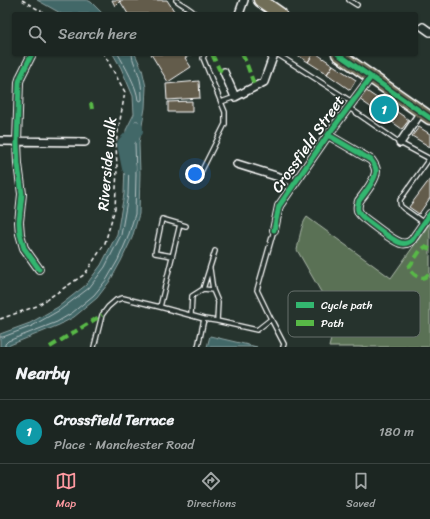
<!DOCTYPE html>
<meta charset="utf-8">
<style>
:root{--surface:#1c2622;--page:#29322f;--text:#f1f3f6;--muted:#a0a5a5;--line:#3a4340;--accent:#ff9aa2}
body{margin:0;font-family:Sriracha,sans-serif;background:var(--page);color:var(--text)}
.you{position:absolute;left:195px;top:174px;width:14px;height:14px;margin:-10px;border:3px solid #fff;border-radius:50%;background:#1a73e8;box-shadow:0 0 0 6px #1a73e833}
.badge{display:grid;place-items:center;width:26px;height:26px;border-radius:50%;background:var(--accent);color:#fff;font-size:13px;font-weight:700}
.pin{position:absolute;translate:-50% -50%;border:2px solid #fff;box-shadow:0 1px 4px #0006}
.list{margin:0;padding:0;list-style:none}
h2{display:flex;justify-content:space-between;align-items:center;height:52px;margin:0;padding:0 16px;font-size:17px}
h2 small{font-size:13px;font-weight:400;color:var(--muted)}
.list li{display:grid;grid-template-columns:26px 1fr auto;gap:12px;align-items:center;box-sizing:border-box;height:64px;padding:0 16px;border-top:1px solid var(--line)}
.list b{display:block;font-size:15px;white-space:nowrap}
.list p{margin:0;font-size:13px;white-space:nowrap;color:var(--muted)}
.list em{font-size:13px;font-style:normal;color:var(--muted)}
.icon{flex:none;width:22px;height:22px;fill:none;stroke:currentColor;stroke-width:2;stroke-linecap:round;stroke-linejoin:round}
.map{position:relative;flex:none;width:430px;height:347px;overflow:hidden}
.search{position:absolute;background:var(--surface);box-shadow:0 1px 3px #0004;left:12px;right:12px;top:12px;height:44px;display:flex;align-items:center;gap:10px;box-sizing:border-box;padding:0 14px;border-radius:4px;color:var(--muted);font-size:15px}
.sheet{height:116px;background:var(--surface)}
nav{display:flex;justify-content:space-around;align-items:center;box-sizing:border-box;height:56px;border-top:1px solid var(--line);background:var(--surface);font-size:11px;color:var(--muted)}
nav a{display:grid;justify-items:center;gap:2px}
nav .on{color:var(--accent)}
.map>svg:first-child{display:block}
</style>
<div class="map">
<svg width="430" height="347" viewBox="0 0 430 347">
<rect width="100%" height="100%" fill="#26332d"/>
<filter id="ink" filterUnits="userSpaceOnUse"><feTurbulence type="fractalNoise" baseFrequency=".025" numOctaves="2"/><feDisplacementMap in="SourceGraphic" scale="8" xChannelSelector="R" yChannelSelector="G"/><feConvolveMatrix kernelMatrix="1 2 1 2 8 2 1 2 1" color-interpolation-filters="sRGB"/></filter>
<g filter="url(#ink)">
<path fill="#5a7155" stroke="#acb8aa" d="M307 217 391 278 430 223V347H329L336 318 297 250C299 241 301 224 307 217Z"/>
<path fill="#436768" stroke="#8ea4a4" d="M37 0H87L91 2 103 14H62Z
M113 54H135L142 69 146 87 145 108 139 143 140 173 139 214 132 238 121 261 110 281 97 298 74 317 59 325 5 347H0V334L30 323 58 307 86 285 101 265 117 234 124 194 126 130 134 114 133 96 121 68Z
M210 336 257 347H207Z"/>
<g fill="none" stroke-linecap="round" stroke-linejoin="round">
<path stroke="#b4c2c3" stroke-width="1" d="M118 54C125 66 137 87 138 100L140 101 142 100C142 89 141 80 137 70 135 64 132 60 132 54
M0 337H3L32 326 60 310 89 288 105 267 121 235 128 195 130 131 135 121H138L139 123 135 143 136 174 135 214 128 237 118 260 107 279 94 295 72 313 57 322 8 341 5 344V347"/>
<path stroke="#436768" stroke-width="14" d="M129 168 124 144 136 131V128"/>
</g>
<path fill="#635c4c" stroke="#fff" d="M112 0H167L176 14H128L120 1 115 6Z
M184 9 188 14H176Z
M151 54H192L185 58 191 67 168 82Z
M296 54H313L308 62Z
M313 54H317L333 65 327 74 308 62Z
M333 65 356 80 350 90 327 74Z
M199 81 200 98 167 100 166 84Z
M365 90 409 120 402 129 359 99Z
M192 101V112H168V102Z
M419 127 430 134V147L412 136Z
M430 179V198L419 214 409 207Z"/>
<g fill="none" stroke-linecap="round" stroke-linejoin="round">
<defs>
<path id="lane" d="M176 0C182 5 190 8 195 14
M349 0 357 5
M277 54 352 102
M221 102 235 97
M348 107 400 143 430 159
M201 172 225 124V112L203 58 205 54
M424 223 403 208C400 206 400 204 400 200L429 159
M274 230 257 290 271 319 284 344 283 347
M172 256 155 253 162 219 186 226
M210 269 213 290
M203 289 215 251
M160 307 180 224
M191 315 192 296 203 289 213 290 218 302 217 321
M94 347 102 315 108 307 116 300 123 298 160 307 204 319 217 321 257 330 271 319
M198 347 204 319"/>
<path id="street" d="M239 14 244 0
M423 27 430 32
M32 54 21 76 19 82 17 142 18 164 22 194 19 222 20 234 24 248 39 269
M224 72 235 97 264 82 274 54
M328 135 371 160C373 163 376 166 376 171 376 180 364 194 359 201 356 209 358 213 364 218 371 223 394 242 401 243 405 244 409 243 412 240L430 214
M0 141 85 142
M400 143 421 112
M237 164 295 182
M274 230 279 206 328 135 371 77"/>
<path id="highway" d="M260 0 280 14
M338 54 430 118"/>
</defs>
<use href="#lane" stroke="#fff" stroke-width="6"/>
<use href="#street" stroke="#fff" stroke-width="10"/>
<use href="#highway" stroke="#fff" stroke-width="15"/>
<path stroke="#fff" stroke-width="1.5" stroke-dasharray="4 3" stroke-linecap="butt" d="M22 0 46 14
M0 319 37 306 85 274 105 243 115 208 117 169 116 143 125 92 104 54"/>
<use href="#lane" stroke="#26332d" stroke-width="3.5"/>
<use href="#street" stroke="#26332d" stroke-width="7"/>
<use href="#highway" stroke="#716e59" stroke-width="12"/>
<path stroke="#58b947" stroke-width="4" stroke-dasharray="8 4" stroke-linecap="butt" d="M212 54 219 69 224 72
M242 54 246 62 255 87
M91 103 92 109
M430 249 425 247 420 251 409 267C410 272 419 280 425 277 427 276 429 273 430 272
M50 347 102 315"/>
<defs>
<path id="cycleway" d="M32 54 21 76 19 82 17 142 18 164 22 194 19 222 20 234 24 248 39 269
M338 54 430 118
M328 135 371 160C373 163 376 166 376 171 376 180 364 194 359 201 356 209 358 213 364 218 371 223 394 242 401 243 405 244 409 243 412 240L430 214
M274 230 279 206 328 135 371 77"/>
</defs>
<use href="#cycleway" stroke="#26332d" stroke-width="8"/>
<use href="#cycleway" stroke="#33b770" stroke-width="5"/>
</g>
</g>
<g text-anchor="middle" stroke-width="3.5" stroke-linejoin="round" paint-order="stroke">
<g font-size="15" fill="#fff" stroke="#26332d">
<text transform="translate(308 144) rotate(-55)" y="5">Crossfield Street</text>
<text transform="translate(107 164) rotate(-85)" y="5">Riverside walk</text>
</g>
</g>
<rect x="288" y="291" width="132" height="46" rx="6" fill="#26332d" stroke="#67706c" stroke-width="1"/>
<rect x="296" y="302" width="18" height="6" fill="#33b770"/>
<rect x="296" y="320" width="18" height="6" fill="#58b947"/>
<g font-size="11" fill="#fff">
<text x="321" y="309">Cycle path</text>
<text x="321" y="327">Path</text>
</g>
</svg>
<div class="you"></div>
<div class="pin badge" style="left:384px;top:109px;background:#0f9aa8">1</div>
<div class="search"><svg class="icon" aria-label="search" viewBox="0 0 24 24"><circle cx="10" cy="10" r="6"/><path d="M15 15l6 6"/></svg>Search here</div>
</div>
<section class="sheet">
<h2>Nearby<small></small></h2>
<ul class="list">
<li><span class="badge" style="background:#0f9aa8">1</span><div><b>Crossfield Terrace</b><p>Place · Manchester Road</p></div><em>180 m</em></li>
</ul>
</section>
<nav>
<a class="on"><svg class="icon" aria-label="map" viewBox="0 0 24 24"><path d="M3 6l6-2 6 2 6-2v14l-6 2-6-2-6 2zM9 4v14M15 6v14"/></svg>Map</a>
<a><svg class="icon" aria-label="directions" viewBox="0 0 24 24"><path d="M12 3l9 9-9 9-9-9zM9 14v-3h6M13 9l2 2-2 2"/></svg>Directions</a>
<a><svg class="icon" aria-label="saved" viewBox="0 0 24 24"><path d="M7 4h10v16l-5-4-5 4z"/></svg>Saved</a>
</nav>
